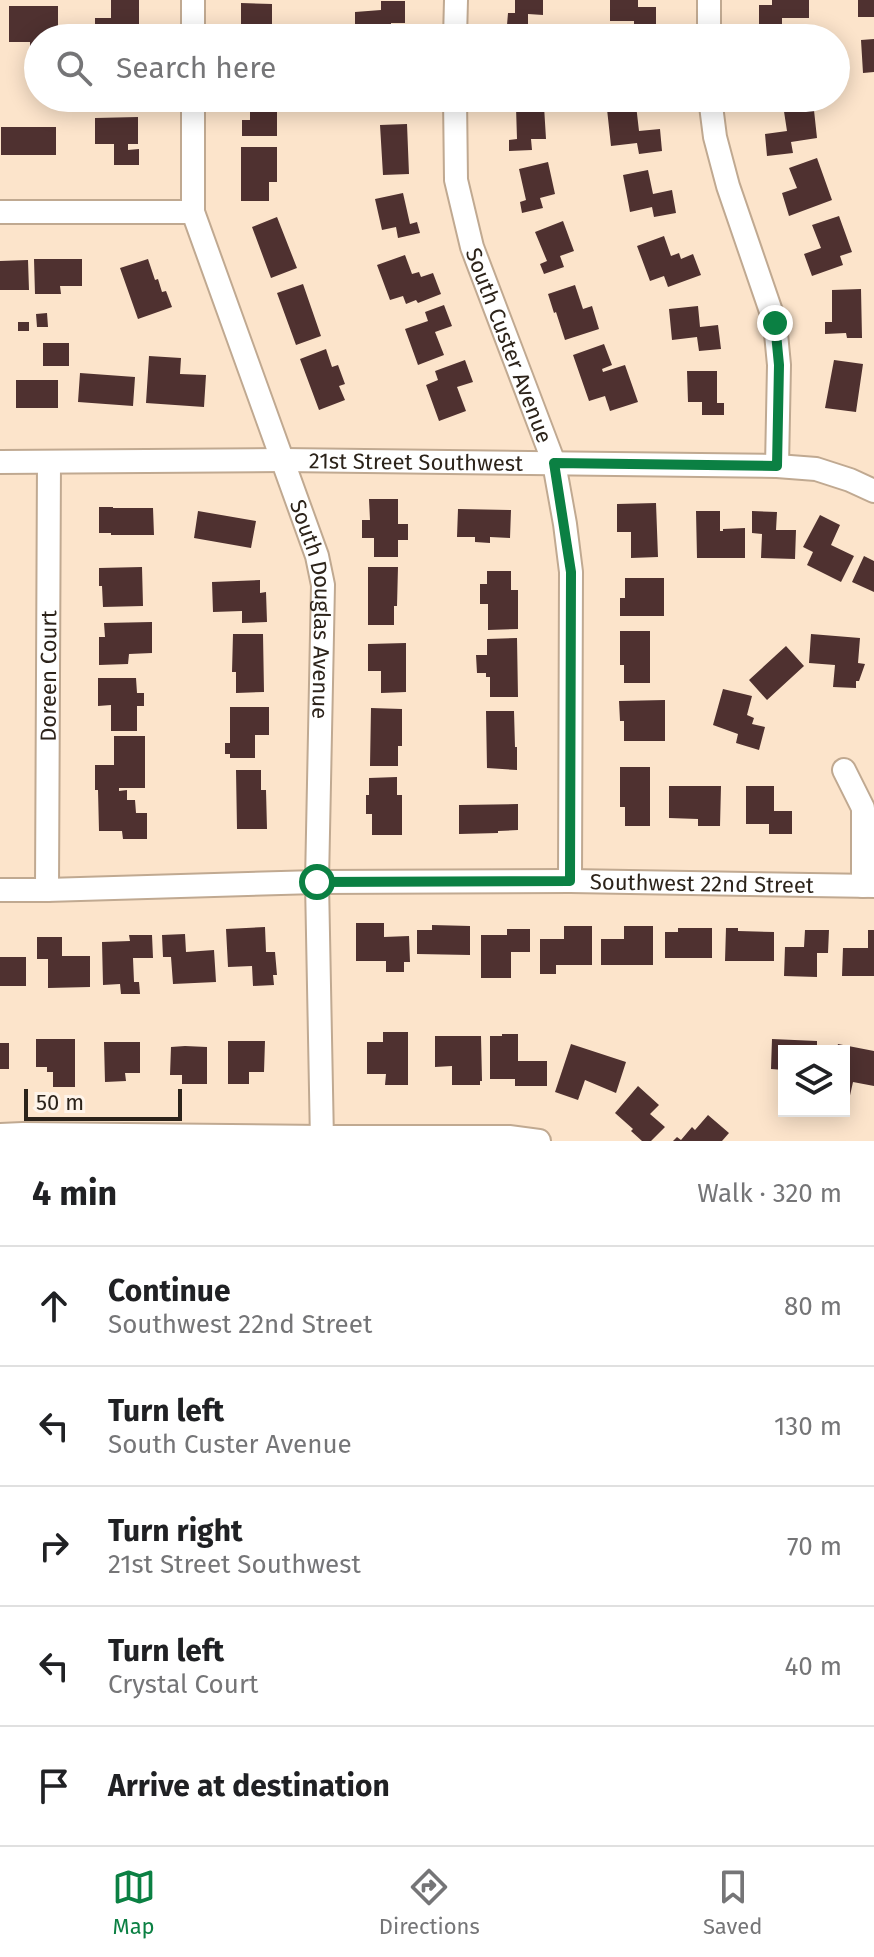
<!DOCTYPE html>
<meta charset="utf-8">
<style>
:root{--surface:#fff;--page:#f6f6f6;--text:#202124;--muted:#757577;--line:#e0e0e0;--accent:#0b8043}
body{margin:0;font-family:"Fira Sans",sans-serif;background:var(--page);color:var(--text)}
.controls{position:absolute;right:24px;bottom:24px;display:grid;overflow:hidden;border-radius:0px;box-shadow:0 4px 20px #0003}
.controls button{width:72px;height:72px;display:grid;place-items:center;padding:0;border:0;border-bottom:2px solid var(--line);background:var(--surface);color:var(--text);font:40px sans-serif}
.scale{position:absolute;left:24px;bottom:20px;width:158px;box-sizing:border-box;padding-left:8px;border:4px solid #2c231a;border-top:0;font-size:22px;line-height:28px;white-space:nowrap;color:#2c231a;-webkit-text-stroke:6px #fef4ea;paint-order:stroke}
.stop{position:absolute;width:24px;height:24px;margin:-18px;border:6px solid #0b8043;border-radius:50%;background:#fff}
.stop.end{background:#0b8043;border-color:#fff;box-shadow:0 2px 8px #0008}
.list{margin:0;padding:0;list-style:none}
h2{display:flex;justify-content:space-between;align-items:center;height:104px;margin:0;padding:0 32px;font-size:34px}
h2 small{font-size:26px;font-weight:400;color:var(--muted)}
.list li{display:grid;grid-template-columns:52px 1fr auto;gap:24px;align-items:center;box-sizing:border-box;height:120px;padding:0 32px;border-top:2px solid var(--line)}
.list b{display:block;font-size:30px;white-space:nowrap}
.list p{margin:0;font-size:26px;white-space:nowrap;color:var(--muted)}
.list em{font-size:26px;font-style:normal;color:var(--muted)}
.icon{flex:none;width:44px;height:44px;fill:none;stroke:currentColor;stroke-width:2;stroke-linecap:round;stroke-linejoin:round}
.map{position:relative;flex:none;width:874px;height:1141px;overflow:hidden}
.search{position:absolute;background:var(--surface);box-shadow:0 4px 20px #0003;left:24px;right:24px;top:24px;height:88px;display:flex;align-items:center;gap:20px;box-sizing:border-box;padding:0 28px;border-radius:44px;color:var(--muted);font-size:30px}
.sheet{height:704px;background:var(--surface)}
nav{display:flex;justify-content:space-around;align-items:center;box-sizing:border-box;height:112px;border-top:2px solid var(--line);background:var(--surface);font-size:22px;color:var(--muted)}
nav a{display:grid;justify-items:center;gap:4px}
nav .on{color:var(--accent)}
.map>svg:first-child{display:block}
</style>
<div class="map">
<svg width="874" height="1141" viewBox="0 0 874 1141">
<rect width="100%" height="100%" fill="#fce4cb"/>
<path fill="#4f3130" d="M111 0H139V38H95V18H111Z
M515 0H543V15L528 14V25H507L508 13H515Z
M610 0H638V7H656V30H634V21H610Z
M772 0H809V18H782V28H759V5H772Z
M858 0H874V17H858Z
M381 1H405V23H391V30H384V38H355V12L381 10Z
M241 3 272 4V38H241Z
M9 6H58V32H48V38H38V50H30V42H9Z
M874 39V72L863 73 861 40Z
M88 98H139V109H88Z
M250 98H277V136H242V120H250Z
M359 98H405V111L383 110V101H359Z
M813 101 817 138 791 142 793 153 767 156 765 134 787 131 783 105Z
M636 105 639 131 660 129 662 151 639 154 637 143 611 146 607 109Z
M544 106 546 139H531L532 150 509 151V140L517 139 516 107Z
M138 117V144H128V150L139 149V165H114V144H95V118Z
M407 124 409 174 383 175 380 125Z
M1 127H56V155H1Z
M241 147H277V182H269V201H241Z
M817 158 832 200 789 216 782 193 797 188 789 168Z
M548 162 555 194 540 198 543 208 522 213 520 202 526 200 519 169Z
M648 170 653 194 672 190 676 213 654 217 652 207 630 212 623 175Z
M403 193 410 224 417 222 420 233 398 238 396 227 382 230 375 199Z
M839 216 852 252 840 256 843 265 812 276 804 254 821 248 812 225Z
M277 217 297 268 271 278 252 227Z
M563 221 574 251 560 256 564 267 544 274 540 264 547 261 535 232Z
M664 236 671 256 679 253 681 259 693 254 701 275 668 287 664 276 650 281 637 246Z
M405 255 412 274 419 272 421 277 433 273 441 294 418 303 416 300 406 304 403 296 390 300 377 265Z
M34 259H82V286H60L61 294H35Z
M148 259 155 280 158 279 162 292 166 291 172 307 138 319 120 268Z
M28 260 29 290H0V261Z
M303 284 321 336 296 345 277 293Z
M575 285 583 309 592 306 599 329 565 340 556 312 554 313 548 294Z
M861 289 862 338H847L846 333 825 334V322H832V290Z
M444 305 452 326 435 332 444 355 418 365 405 329 428 321 425 312Z
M698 306 700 327 718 325 721 349 699 351 697 337 672 340 669 309Z
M47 313 48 327H37L36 314Z
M18 322H29V331H18Z
M43 343H69V366H43Z
M604 344 612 365 602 369 603 372 625 365 638 402 610 411 605 396 589 401 573 355Z
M326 349 332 367 338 365 345 384 339 386 345 400 319 410 300 359Z
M149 356 181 358 180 374 206 375 204 407 146 403Z
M465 360 473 382 457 387 466 411 439 421 426 385 438 380 435 371Z
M834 360 863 364 856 412 825 408Z
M687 371H717V403H724V415H702V402H688Z
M80 373 135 377 133 406 78 402Z
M16 380H58V408H16Z
M369 499H398V524H408V540H398V557H374V538H362V520H370Z
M656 503 658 557 631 558V532H617V504Z
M99 507H113V508H153L154 535H111V533H99Z
M458 509 511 510 510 538 490 537V543L475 542V537H457Z
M198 511 256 521 251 548 194 538Z
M696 511H720V531H723V529L745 528V558H697Z
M752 511 777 512 776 530H796L795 559 761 558 762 534 752 533Z
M820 515 840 525 831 545 854 556 841 582 807 565 813 552 803 547Z
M864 556 874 561V592L852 582Z
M142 567 143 606 103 607 102 586H99V568Z
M368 567H398L397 606H394V625H368Z
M487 571H511V590H518V629L488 630V604H480V584H487Z
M625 578H664V616H620V598H625Z
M260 580V593L266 592 267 622 242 623V611L213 612 212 582Z
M152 622V653L129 654 128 664 99 665V637H105L104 623Z
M620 631H650V683H624V665H620Z
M233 634H263L264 692 236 693V672H232Z
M811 634 860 638 858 663 865 664 859 681H856V688L833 687 835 665 809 663Z
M517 638 518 697H490V677H486V673H477L476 655H487V639Z
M406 643V692L381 693V671H368V644Z
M786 646 804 666 767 700 749 680Z
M98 678H136L137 693H144V706H137V731H111V705L98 706Z
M723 689 752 696 747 715 754 718 752 724 765 727 759 750 736 743 738 734 713 725Z
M665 700V741H624V721H620L619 701Z
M230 707H269V735H255V758H230V754H225V743H230Z
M371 708 402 709V746H398V766H370Z
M486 711H514L515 747H517V770L487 768Z
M114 736H145V788H119V791L127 790V800H135L136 813H147V839H123L122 831H99L98 790H95V765H114Z
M620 767H650V826H625V807H620Z
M236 770H261V790H266L267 829H237Z
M397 777V795H402V835H372V814H366V795H369V778Z
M669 786H721L720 826H698V819L669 818Z
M746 786H774V811H792V834H769V824H746Z
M518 804V830L498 831V833L459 834V805Z
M356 923H384V937L409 936 410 962H404V972H386V961H356Z
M432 925 470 926V955L417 954V930H432Z
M564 926H592V965H556V974H540V939H564Z
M624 926H653V965H601V939H624Z
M265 927 266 952H275L277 975H273L274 985 253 986 252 966 228 967 226 929Z
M678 928H712V958H665V932H678Z
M726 928H738V931L774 932V961H725Z
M507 929H530V952H511V978H481V935H507Z
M805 930H829L828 953H817V977L784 976 785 947H804Z
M868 930H874V976H842L843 948H868Z
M185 934 186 952 214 950 216 982 173 984 171 957H163L162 935Z
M129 935H152L153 958H133L134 982H139L140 994H121L120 984 103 985 102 942 130 941Z
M37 937H62V956H90V987L48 988V959H37Z
M0 957H26V986H0Z
M383 1032H408V1085H385L386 1074H367V1042H383Z
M502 1034H518V1061H547V1086H515V1079H490V1036H502Z
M435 1036H481L482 1081H480V1085H452V1066L435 1067Z
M36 1039H75V1087H53V1072H47V1067H36Z
M772 1039 817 1041V1051H784V1070L771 1069Z
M228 1041H265L264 1072H249V1084H228Z
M104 1042H140V1073H125L126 1081 105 1082Z
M0 1043H9V1069H0Z
M571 1044 626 1062 616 1093 585 1080 578 1100 555 1092Z
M838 1044 874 1051V1086L853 1082 849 1100 844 1099V1051H836Z
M185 1046 207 1047V1084H182V1075H170L171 1047Z
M638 1086 659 1105 650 1114 665 1127 651 1141H642L631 1131 633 1129 615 1113Z
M708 1115 729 1133 722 1141H673L677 1137 681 1140 692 1127 695 1130Z"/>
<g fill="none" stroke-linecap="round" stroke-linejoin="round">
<defs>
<g id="minor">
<path d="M709 0V38"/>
<path d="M193 38V0"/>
<path d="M455 38 456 0"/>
<path id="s1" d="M193 98V212L317 556 323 585 317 882 322 1141"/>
<path id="s2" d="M455 98 456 180 472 247 554 463 565 524 571 572 570 881"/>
<path d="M710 98 715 137 728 186 775 323 779 365 777 466"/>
<path d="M0 212H193"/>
<path id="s3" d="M0 462 283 460 777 466 816 469 850 480 874 491"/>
<path d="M844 770 863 808V886"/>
<path id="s4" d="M0 890H47L317 882 570 881 874 886"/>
<path id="s5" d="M47 890 49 462"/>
<path d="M0 1135 23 1134 322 1137H509L539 1141"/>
</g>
</defs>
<use href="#minor" stroke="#c0a991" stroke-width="26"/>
<use href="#minor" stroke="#fff" stroke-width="22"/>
</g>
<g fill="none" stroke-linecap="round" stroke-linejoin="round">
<path stroke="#0b8043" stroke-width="10" d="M317 882 570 881 571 572 554 463 777 466 779 365 775 323"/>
</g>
<g text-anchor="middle" stroke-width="8" stroke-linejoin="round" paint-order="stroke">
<g font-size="22" fill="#2c231a" stroke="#fef4ea">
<text dy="8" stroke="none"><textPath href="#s2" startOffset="256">South Custer Avenue</textPath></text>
<text dy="8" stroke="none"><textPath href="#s3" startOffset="416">21st Street Southwest</textPath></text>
<text dy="8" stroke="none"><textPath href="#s1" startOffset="532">South Douglas Avenue</textPath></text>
<text dy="8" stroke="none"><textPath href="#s5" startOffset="214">Doreen Court</textPath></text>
<text dy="8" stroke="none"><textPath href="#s4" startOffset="702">Southwest 22nd Street</textPath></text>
</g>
</g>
</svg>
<div class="controls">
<button><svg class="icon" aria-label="layers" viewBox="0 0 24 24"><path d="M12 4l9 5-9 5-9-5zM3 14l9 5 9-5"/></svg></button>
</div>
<div class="scale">50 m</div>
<div class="stop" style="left:317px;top:882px"></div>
<div class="stop end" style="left:775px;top:323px"></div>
<div class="search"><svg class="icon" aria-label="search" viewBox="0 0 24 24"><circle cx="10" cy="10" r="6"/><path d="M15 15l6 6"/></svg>Search here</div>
</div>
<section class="sheet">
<h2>4 min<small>Walk · 320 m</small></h2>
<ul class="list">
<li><svg class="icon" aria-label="ahead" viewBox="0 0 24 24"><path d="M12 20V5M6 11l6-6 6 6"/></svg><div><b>Continue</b><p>Southwest 22nd Street</p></div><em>80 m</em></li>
<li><svg class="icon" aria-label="left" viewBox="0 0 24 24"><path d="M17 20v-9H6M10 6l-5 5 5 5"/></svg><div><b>Turn left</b><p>South Custer Avenue</p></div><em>130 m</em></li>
<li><svg class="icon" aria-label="right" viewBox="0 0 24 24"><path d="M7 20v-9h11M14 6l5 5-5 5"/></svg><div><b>Turn right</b><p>21st Street Southwest</p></div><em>70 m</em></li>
<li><svg class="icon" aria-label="left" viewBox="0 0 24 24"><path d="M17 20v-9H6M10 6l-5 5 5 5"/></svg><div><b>Turn left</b><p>Crystal Court</p></div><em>40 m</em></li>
<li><svg class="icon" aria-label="arrive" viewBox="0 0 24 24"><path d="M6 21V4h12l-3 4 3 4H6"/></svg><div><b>Arrive at destination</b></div></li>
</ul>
</section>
<nav>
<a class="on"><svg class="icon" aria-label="map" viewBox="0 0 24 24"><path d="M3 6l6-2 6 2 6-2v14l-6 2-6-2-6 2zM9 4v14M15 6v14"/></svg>Map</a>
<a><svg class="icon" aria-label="directions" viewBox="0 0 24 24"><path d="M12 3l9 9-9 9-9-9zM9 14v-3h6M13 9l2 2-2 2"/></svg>Directions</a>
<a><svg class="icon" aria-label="saved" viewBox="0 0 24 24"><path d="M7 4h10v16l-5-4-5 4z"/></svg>Saved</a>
</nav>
